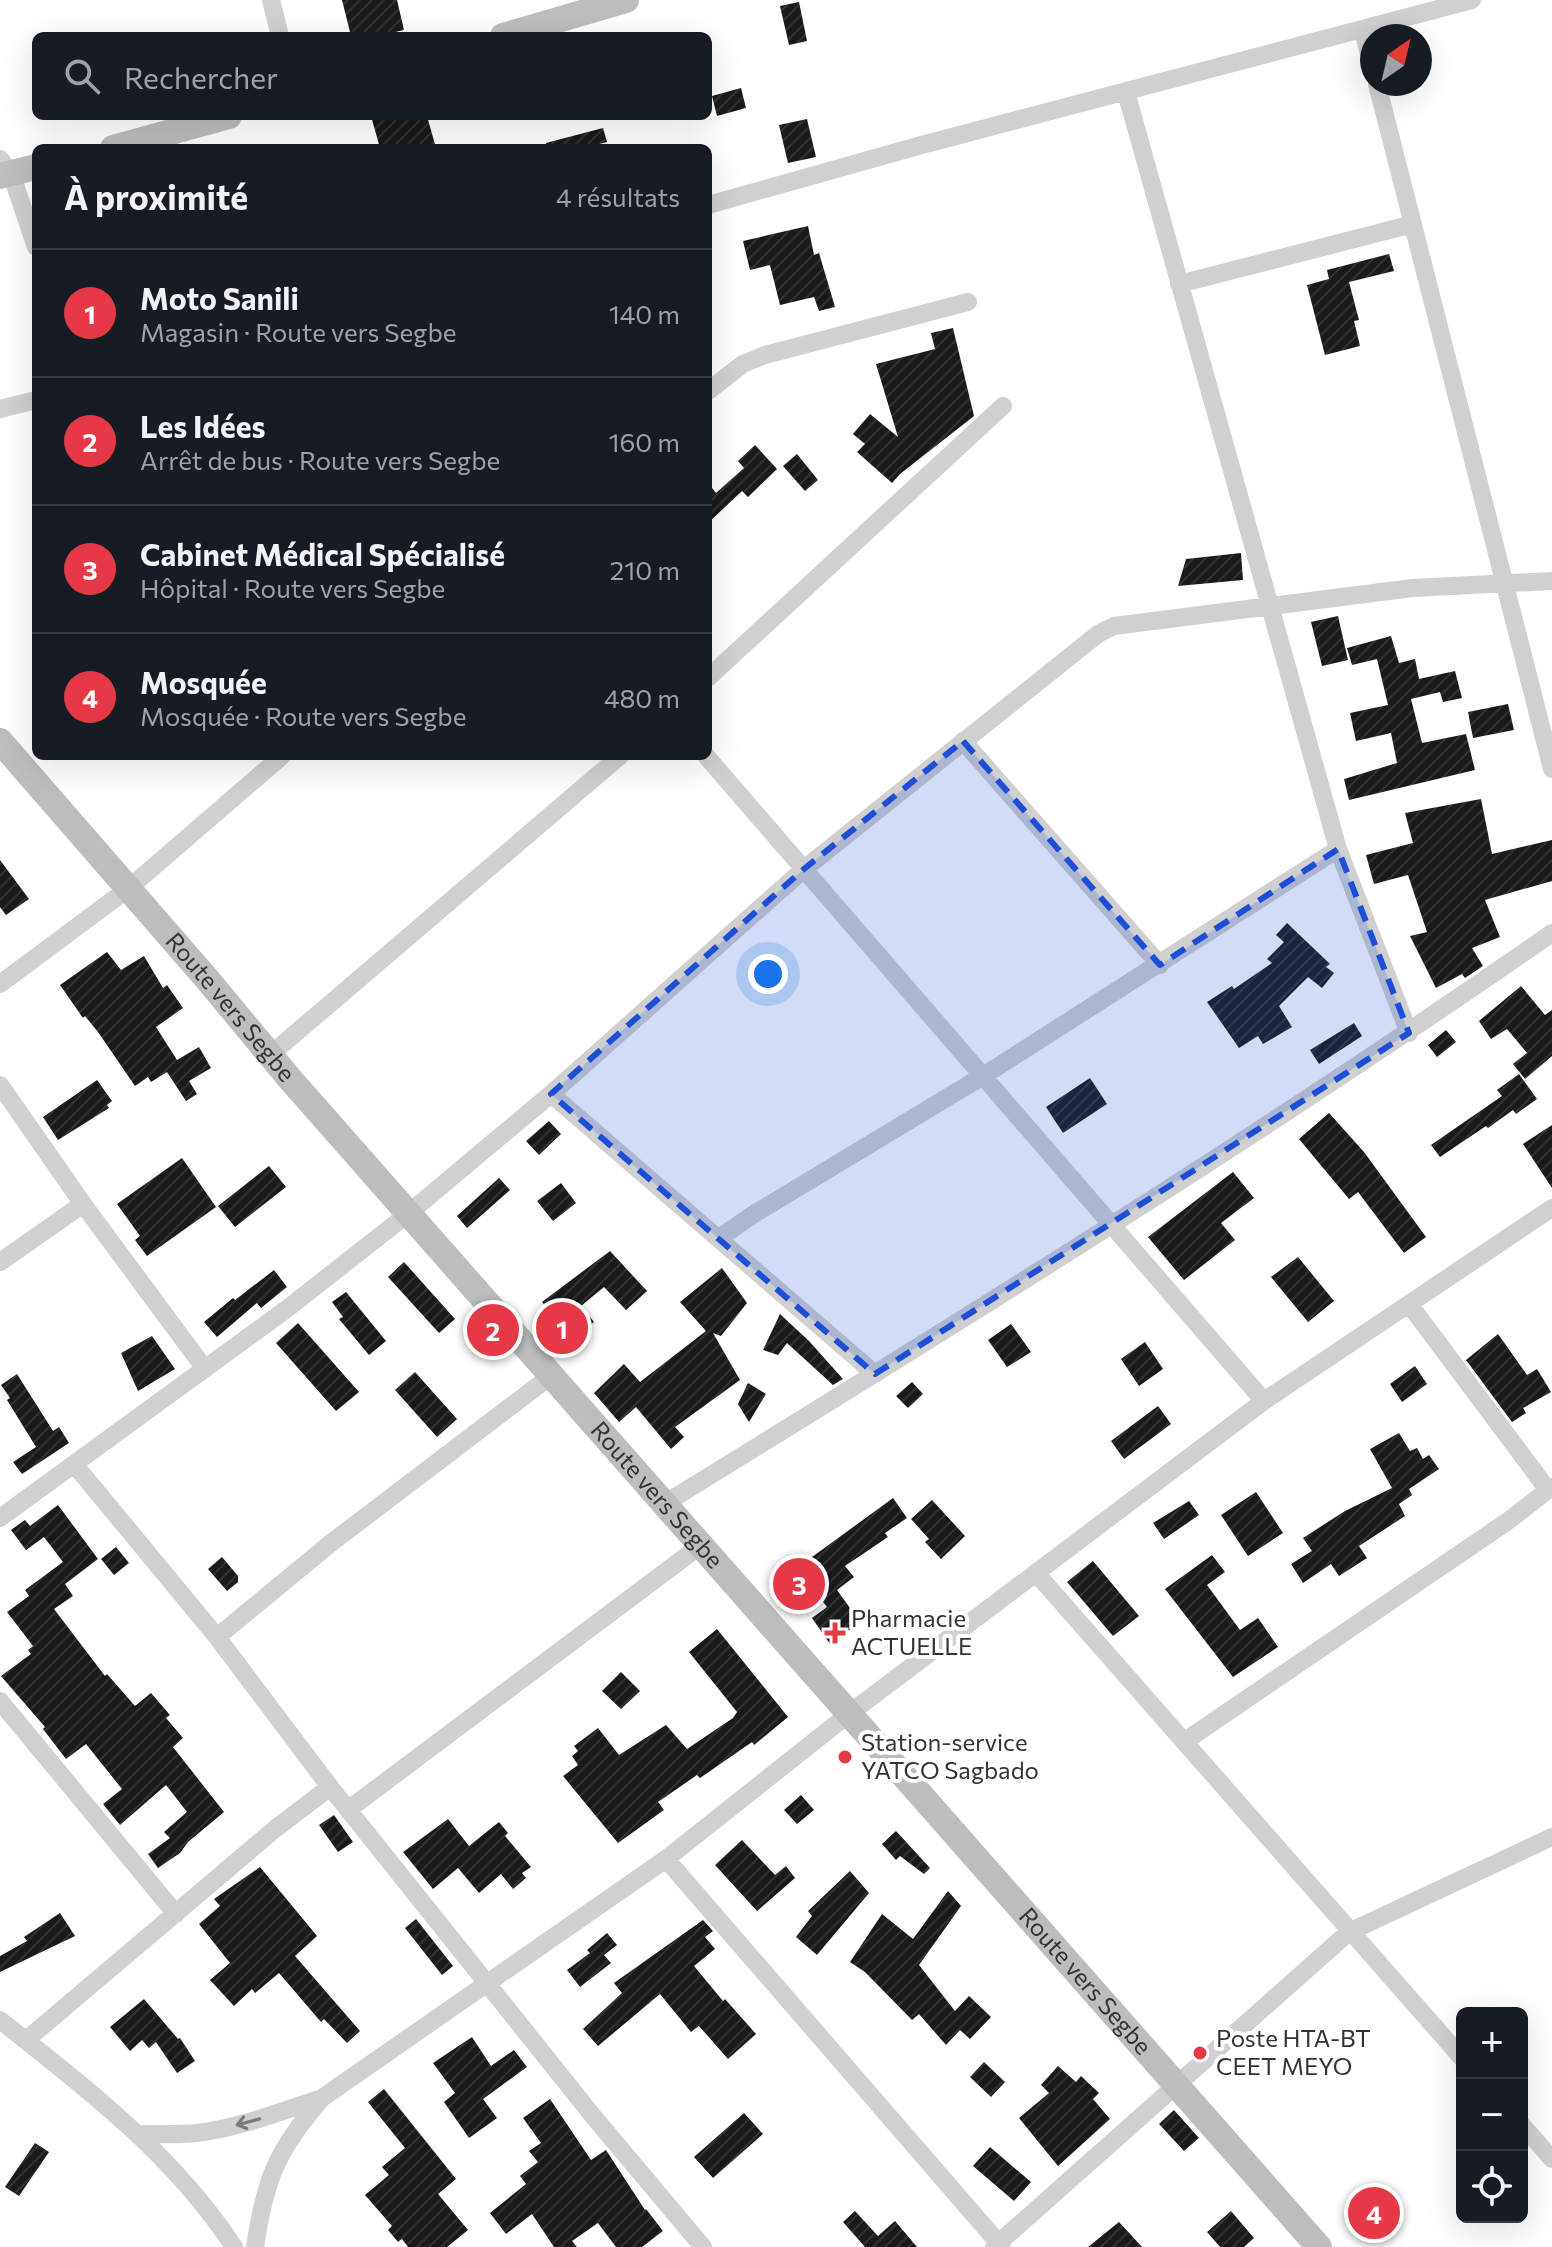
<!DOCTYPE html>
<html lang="fr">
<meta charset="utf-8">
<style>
:root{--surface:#171b24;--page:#242831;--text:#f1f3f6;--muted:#9ea1a6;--line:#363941;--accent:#e63946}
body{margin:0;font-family:Commissioner,sans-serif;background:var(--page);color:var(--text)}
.controls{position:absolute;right:24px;bottom:24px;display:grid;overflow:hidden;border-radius:12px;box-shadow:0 8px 32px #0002}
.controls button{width:72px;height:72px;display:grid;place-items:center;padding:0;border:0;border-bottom:2px solid var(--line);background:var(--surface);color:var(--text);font:40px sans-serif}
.compass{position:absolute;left:1360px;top:24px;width:72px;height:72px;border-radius:50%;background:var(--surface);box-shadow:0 8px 32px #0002;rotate:34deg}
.you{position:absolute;left:768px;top:974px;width:28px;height:28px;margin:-20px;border:6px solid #fff;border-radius:50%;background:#1a73e8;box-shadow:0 0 0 12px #1a73e833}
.badge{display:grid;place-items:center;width:52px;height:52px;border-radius:50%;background:var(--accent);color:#fff;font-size:26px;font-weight:700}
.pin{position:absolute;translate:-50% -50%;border:4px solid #fff;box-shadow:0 2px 8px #0006}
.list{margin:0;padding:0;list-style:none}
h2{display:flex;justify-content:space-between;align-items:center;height:104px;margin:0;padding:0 32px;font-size:34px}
h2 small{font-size:26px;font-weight:400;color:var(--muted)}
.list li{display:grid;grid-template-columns:52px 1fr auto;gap:24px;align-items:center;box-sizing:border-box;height:128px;padding:0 32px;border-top:2px solid var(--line)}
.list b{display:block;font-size:30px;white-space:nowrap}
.list p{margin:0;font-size:26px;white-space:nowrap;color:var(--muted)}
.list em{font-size:26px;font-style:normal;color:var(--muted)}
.icon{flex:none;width:44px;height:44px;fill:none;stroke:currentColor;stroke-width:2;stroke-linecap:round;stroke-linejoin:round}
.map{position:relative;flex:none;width:1552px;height:2247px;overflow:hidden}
.search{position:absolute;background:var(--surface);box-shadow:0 8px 32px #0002;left:32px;top:32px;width:680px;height:88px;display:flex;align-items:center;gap:20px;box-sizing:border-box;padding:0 28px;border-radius:12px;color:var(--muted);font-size:30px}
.panel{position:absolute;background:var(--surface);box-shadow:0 8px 32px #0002;left:32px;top:144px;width:680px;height:616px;border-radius:12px}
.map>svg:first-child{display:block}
</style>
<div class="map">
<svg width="1552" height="2247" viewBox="0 0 1552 2247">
<defs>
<pattern id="building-hatch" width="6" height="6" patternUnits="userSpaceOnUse" patternTransform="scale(2)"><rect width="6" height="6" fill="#1a1a1a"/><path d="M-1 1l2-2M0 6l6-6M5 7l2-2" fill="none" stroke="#333"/></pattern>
</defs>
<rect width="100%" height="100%" fill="#fff"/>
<path fill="url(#building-hatch)" d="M342 0H397L404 30 378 36H351Z
M799 2 807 41 789 45 780 6Z
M741 88 746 108 717 116 712 96Z
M371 116H427L436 148H380Z
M807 119 816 157 788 163 779 125Z
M603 128 607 142 584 148H547L546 143Z
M808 226 814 255 819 253 835 307 819 311 814 297 780 305 770 265 750 270 743 241Z
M1389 254 1394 271 1349 282 1359 320 1354 321 1360 346 1325 355 1307 285 1329 279 1327 270Z
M953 328 974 416 900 474 892 483 857 452 865 444 853 434 870 414 898 437 876 364 935 349 931 333Z
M755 445 777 469 748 497 742 491 708 523V483L716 493 744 468 738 461Z
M797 454 818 480 805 491 783 466Z
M1241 553 1243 580 1178 586 1186 559Z
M1338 616 1348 660 1322 666 1311 622Z
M1391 636 1399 663 1415 659 1419 679 1455 671 1462 698 1443 702 1440 692 1411 699 1422 743 1466 734 1475 770 1349 800 1344 779 1397 763 1391 733 1356 741 1350 713 1388 705 1377 659 1352 665 1347 648Z
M1508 704 1514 730 1473 738 1468 712Z
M1481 799 1492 854 1552 840V881L1485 900 1500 937 1472 948 1483 966 1465 978 1462 974 1436 988 1410 936 1427 932 1408 875 1374 884 1366 855 1413 843 1405 813Z
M0 860 29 899 6 915 0 907Z
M1287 923 1330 964 1326 967 1334 973 1322 988 1308 977 1279 1006 1292 1027 1263 1044 1258 1036 1239 1048 1207 1002 1232 986 1234 989 1272 963 1267 959 1284 942 1276 935Z
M107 952 121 970 144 956 163 988 167 985 183 1008 156 1027 177 1060 199 1047 211 1068 189 1081 197 1094 186 1101 167 1072 151 1082 148 1077 135 1086 98 1032 85 1016 83 1018 60 985Z
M1521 986 1545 1015 1552 1010V1056L1525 1079 1513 1064 1527 1053 1507 1029 1491 1039 1479 1021Z
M1354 1023 1362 1036 1319 1064 1310 1050Z
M1446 1030 1456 1042 1437 1057 1428 1045Z
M1519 1074 1537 1099 1516 1114 1513 1110 1488 1128 1486 1126 1440 1157 1431 1145 1502 1096 1497 1090Z
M1090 1078 1107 1104 1063 1133 1046 1107Z
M97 1080 112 1101 107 1105 109 1108 58 1140 43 1117Z
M1329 1113 1364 1152 1426 1237 1404 1253 1358 1192 1349 1199 1299 1139Z
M549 1121 561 1134 539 1155 526 1141Z
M1552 1125V1188L1523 1144Z
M182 1158 216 1207 147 1256 135 1240 140 1236 117 1204Z
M269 1166 286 1187 235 1227 218 1206Z
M1233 1172 1254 1198 1221 1223 1235 1240 1184 1280 1148 1237Z
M499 1178 510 1190 467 1228 457 1216Z
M561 1183 576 1203 553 1221 537 1201Z
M610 1251 647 1291 626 1310 604 1287 581 1306 594 1322 572 1339 542 1302Z
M1298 1257 1334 1301 1308 1322 1271 1277Z
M404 1262 455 1319 439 1333 388 1277Z
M722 1268 747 1303 721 1336 713 1333 740 1380 675 1427 684 1437 671 1449 636 1407 619 1422 594 1393 624 1364 640 1382 706 1331 680 1302Z
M274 1270 287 1287 261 1308 257 1303 217 1337 204 1322 233 1298 235 1300Z
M346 1292 386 1341 369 1355 339 1319 343 1317 332 1302Z
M780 1314 809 1341 843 1379 833 1385 787 1343 778 1355 763 1350Z
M298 1323 359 1392 336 1411 276 1343Z
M1011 1324 1031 1352 1007 1367 988 1340Z
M1498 1334 1527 1375 1537 1369 1551 1392 1523 1408 1526 1413 1512 1422 1466 1360Z
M152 1336 175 1369 138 1391 121 1353Z
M1145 1342 1163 1369 1139 1386 1121 1359Z
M1415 1366 1427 1384 1402 1402 1390 1384Z
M415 1372 457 1419 437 1437 395 1390Z
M17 1374 53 1431 59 1427 69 1443 22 1474 13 1462 36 1447 7 1400 10 1398 1 1385Z
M912 1382 923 1394 908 1408 896 1396Z
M748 1383 766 1394 749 1422 738 1404Z
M1158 1406 1171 1424 1124 1459 1111 1441Z
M1399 1433 1410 1451 1417 1448 1423 1459 1429 1455 1439 1469 1409 1489 1412 1495 1399 1504 1405 1516 1359 1546 1367 1558 1339 1576 1331 1564 1303 1583 1291 1564 1312 1551 1303 1538 1345 1511 1392 1488 1370 1449Z
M1256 1492 1283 1533 1248 1556 1221 1515Z
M893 1498 907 1518 885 1533 888 1537 845 1566 854 1577 837 1590 860 1622 830 1644 812 1618 827 1607 797 1568Z
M932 1500 965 1536 941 1559 925 1542 929 1539 911 1519Z
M1189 1501 1199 1515 1164 1539 1153 1523Z
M58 1505 98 1559 65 1584 73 1596 54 1609 105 1676 107 1674 135 1706 151 1693 170 1715 166 1718 183 1738 173 1747 224 1812 188 1842 180 1853 158 1868 148 1854 170 1838 164 1832 187 1812 166 1785 120 1825 103 1804 122 1789 86 1744 66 1759 43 1729 45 1727 1 1676 31 1654 28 1650 33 1646 7 1612 29 1596 25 1590 63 1562 44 1537 26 1550 11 1530 25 1520 30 1526Z
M116 1547 129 1563 114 1575 101 1559Z
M1212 1555 1225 1572 1207 1585 1240 1630 1258 1618 1278 1647 1233 1677 1165 1589Z
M222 1557 238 1576V1582L227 1591 208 1569Z
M1093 1561 1139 1616 1113 1636 1067 1582Z
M717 1629 788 1717 754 1745 752 1742 700 1778 697 1775 658 1802 664 1810 618 1843 563 1776 578 1765 572 1756 578 1751 574 1746 598 1728 619 1755 666 1725 687 1749 733 1718 737 1712 689 1652Z
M621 1672 640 1691 621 1709 602 1691Z
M801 1795 814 1810 797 1824 784 1810Z
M334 1815 353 1842 338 1852 319 1825Z
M448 1819 469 1846 499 1822 508 1833 505 1836 531 1867 522 1873 526 1878 513 1889 501 1874 479 1893 458 1868 433 1889 403 1852Z
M896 1831 930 1868 924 1874 900 1856 896 1860 882 1844Z
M742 1840 775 1875 786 1866 795 1878 757 1911 715 1865Z
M260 1867 317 1936 295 1956 360 2031 347 2043 324 2019 321 2022 279 1973 255 1993 252 1989 234 2006 210 1980 230 1963 199 1924 220 1906 214 1899Z
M850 1871 869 1893 817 1955 796 1937 812 1916 808 1911Z
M948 1891 961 1906 919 1965 955 2011 969 1996 991 2017 970 2039 960 2030 946 2045 919 2014 912 2020 865 1972 850 1962 882 1914 913 1939Z
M60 1913 75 1936 0 1972V1956L27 1941 24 1937Z
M416 1919 453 1966 442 1975 405 1928Z
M703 1920 713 1931 705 1937 715 1949 694 1966 723 2001 725 1999 756 2034 728 2059 699 2026 691 2032 660 1994 598 2046 583 2029 622 1993 614 1983Z
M607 1933 617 1945 604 1955 611 1963 580 1987 567 1970 590 1953 587 1950Z
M144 1999 178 2039 180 2038 195 2061 177 2073 156 2042 149 2048 142 2040 130 2051 110 2027Z
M472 2037 491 2066 514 2050 527 2067 483 2099 497 2118 469 2138 444 2102 455 2093 433 2063Z
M984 2062 1005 2082 991 2097 970 2077Z
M1058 2066 1076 2082 1081 2076 1099 2093 1093 2099 1110 2119 1058 2166 1019 2118 1049 2093 1041 2085Z
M384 2089 456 2179 438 2194 468 2230 447 2247H408L402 2239 398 2242 388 2230 392 2226 365 2195 389 2175 382 2167 405 2148 368 2102Z
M550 2099 591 2160 606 2150 645 2210 646 2209 663 2231 642 2247H616L598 2223 572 2241 577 2247H554L532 2214 506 2234 490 2213 526 2184 520 2176 538 2162 529 2151 541 2143 523 2118Z
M1174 2110 1199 2138 1184 2151 1159 2124Z
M744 2113 763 2134 713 2178 694 2157Z
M35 2143 49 2152 19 2196 5 2187Z
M990 2147 1031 2182 1014 2201 973 2166Z
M855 2211 878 2236 895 2221 917 2247H865L843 2222Z
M1231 2211 1254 2238 1244 2247H1220L1207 2232Z
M1119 2222 1142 2247H1088Z"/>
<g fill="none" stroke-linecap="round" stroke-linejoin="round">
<path stroke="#d0d0d0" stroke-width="18" d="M271 0 280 36
M1363 30 1372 66
M1377 84 1552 769
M1126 92 1338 849 1409 1033
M0 159 11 173 36 247
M708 205 918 146 1472 0
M1179 284 1413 224
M708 391 743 364 765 355 968 302
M0 409 36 400
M708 678 1003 406
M963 741 1160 965
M706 756 1264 1401
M0 984 129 888 282 756
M270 1055 620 756
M0 1085 83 1204 205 1369
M551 1094 875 1374
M719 1238 754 1214 983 1076 1338 849
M0 1262 83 1204
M1409 1304 1548 1490
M74 1464 217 1637 330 1787 593 2116 703 2247
M664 1504C964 1319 1263 1134 1552 933
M0 1518 288 1308 409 1213 551 1094 804 869 1098 634 1114 626 1413 588 1552 581
M1036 1573 1462 2058
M217 1637 331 1543 552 1375
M0 1701 176 1914
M1185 1741 1508 1521 1552 1487
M349 1809 701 1545
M666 1859 1002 2247
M0 2020C85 2087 174 2155 234 2247
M26 2040 275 1829 330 1787
M1522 2125 1552 2159
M140 2134C159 2134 178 2135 197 2133 239 2128 279 2112 319 2099
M255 2247C265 2179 277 2150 322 2098L666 1859 850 1713 1264 1401 1552 1208
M994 2247 1349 1932 1552 1837"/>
<g stroke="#bdbdbd" stroke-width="26">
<path d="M503 36 626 0"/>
<path d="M113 148 229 116"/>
<path d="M0 176 36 167"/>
<path id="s1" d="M0 741 207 979 290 1079 1319 2247"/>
</g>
</g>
<defs><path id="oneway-shaft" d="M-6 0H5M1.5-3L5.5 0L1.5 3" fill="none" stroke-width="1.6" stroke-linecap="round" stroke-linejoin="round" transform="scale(2)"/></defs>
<use stroke="#7a7a7a" href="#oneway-shaft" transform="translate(248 2122) rotate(165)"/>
<path fill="#1d4ed8" fill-opacity="0.2" stroke="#1d4ed8" stroke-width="6" stroke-dasharray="16 10" stroke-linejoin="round" d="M963 741 1160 965 1338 849 1409 1033 875 1374 551 1094 804 869Z"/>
<g fill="#e63946" stroke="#fff" stroke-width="3">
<path d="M831 1621h8v8h8v8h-8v8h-8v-8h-8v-8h8z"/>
<circle cx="845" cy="1757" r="8"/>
<circle cx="1200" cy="2053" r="8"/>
</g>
<g text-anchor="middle" stroke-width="8" stroke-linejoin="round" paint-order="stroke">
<g font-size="24" fill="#333" stroke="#fff">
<text dy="8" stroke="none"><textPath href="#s1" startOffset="352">Route vers Segbe</textPath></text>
<text dy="8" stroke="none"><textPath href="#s1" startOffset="1000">Route vers Segbe</textPath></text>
<text dy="8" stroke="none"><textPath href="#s1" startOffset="1648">Route vers Segbe</textPath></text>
</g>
<g font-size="24" fill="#333" stroke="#fff" text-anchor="start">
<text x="851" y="1627">Pharmacie<tspan x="851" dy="28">ACTUELLE</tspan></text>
<text x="861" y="1751">Station-service<tspan x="861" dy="28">YATCO Sagbado</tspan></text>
<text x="1216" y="2047">Poste HTA-BT<tspan x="1216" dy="28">CEET MEYO</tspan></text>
</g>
</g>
</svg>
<div class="controls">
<button>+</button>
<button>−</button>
<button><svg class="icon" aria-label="locate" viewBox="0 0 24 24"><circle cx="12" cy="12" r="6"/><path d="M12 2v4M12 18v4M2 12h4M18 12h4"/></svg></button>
</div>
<svg class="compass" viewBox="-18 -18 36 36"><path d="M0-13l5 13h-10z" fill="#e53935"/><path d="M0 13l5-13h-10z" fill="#9ea1a6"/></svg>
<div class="you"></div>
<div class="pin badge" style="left:562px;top:1328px">1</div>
<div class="pin badge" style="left:493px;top:1330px">2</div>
<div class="pin badge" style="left:799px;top:1584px">3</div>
<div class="pin badge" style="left:1374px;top:2213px">4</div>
<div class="search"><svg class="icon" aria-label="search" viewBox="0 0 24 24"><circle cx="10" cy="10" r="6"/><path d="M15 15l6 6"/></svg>Rechercher</div>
<section class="panel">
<h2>À proximité<small>4 résultats</small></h2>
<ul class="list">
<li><span class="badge">1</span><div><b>Moto Sanili</b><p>Magasin · Route vers Segbe</p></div><em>140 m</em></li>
<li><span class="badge">2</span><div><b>Les Idées</b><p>Arrêt de bus · Route vers Segbe</p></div><em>160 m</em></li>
<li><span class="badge">3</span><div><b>Cabinet Médical Spécialisé</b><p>Hôpital · Route vers Segbe</p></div><em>210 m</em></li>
<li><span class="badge">4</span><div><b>Mosquée</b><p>Mosquée · Route vers Segbe</p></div><em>480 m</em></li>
</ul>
</section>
</div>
